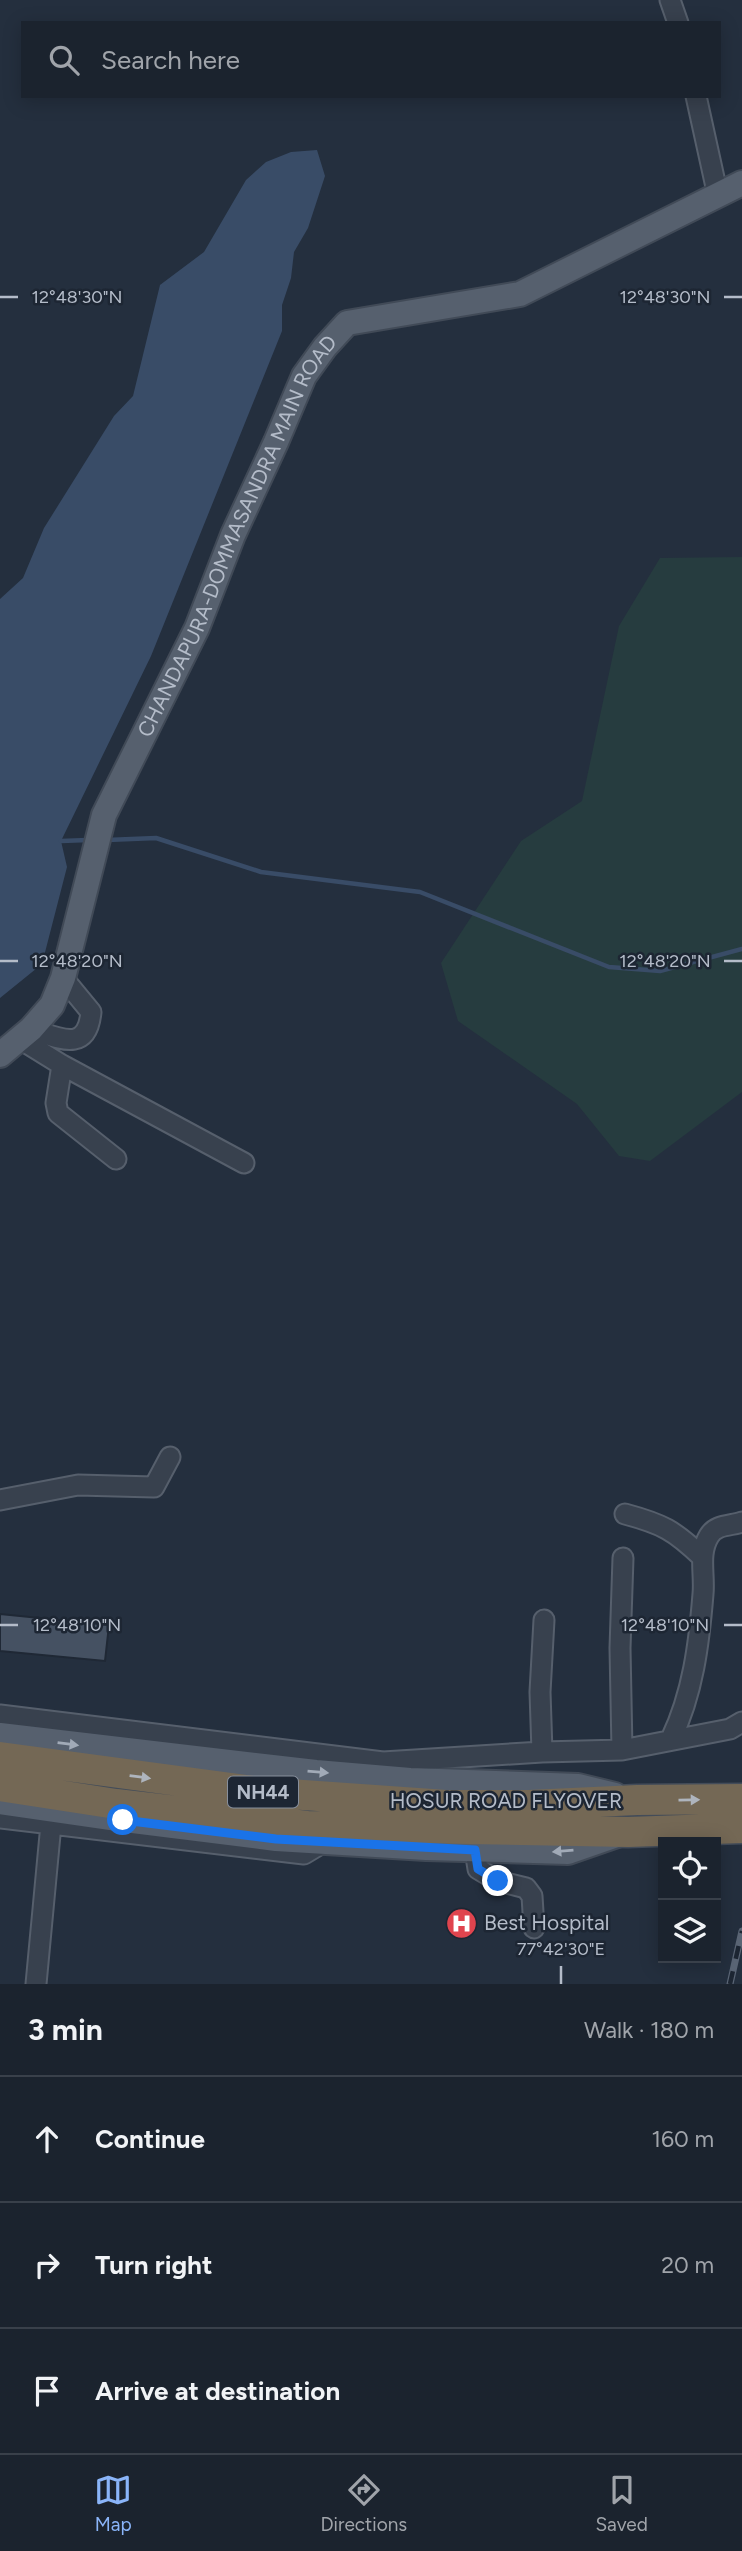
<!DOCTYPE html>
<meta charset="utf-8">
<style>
:root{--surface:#1b232e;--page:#242b36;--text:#f1f3f6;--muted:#a0a4aa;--line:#39404a;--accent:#8ab4f8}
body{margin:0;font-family:Figtree,sans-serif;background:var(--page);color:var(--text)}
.controls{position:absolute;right:21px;bottom:21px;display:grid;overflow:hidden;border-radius:0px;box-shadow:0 4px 18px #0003}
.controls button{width:63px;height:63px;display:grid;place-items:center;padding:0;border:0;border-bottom:2px solid var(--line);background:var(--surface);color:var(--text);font:35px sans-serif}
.stop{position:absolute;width:21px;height:21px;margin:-16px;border:5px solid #1a73e8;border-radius:50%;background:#fff}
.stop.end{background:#1a73e8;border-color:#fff;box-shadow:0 2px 7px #0008}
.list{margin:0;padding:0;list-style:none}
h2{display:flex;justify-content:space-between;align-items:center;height:91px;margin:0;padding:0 28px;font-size:30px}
h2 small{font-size:23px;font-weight:400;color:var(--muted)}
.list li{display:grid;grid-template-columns:46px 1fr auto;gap:21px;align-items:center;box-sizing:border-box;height:126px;padding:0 28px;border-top:2px solid var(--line)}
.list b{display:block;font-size:26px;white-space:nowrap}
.list em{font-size:23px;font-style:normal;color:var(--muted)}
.icon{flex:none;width:38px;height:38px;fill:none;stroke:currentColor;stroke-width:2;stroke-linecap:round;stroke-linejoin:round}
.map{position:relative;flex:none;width:742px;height:1984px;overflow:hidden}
.search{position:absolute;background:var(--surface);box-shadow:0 4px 18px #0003;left:21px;right:21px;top:21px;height:77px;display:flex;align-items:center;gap:18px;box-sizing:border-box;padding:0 24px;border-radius:0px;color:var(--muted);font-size:26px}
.sheet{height:469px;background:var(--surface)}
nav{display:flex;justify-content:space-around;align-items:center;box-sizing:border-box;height:98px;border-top:2px solid var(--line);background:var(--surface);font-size:19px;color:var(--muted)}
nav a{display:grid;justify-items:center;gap:4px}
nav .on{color:var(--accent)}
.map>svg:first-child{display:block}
</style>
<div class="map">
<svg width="742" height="1984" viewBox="0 0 742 1984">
<rect width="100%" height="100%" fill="#242f3e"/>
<path fill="#263c3f" d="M742 557V1092L650 1161 619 1156 577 1104 458 1021 441 963 521 841 582 801 619 626 660 558Z"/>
<path fill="#394c67" d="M317 150 325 176 308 228 294 252 291 278 282 305V331L151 656 61 841 67 867 42 964 0 998V599L23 578 44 528 114 416 133 396 160 285 204 252 246 180 266 162 291 152Z"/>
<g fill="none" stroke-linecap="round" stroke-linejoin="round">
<path stroke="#394c67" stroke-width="4.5" d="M107 840 156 838 261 872 420 892 609 967 660 971 742 949
M61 841 88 840"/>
</g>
<path fill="#455162" stroke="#1f2835" stroke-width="2" d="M0 1614 109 1625 105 1661 0 1651Z"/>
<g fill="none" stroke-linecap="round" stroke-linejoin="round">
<defs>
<path id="minor" d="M670 0 678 23
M696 96 718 196
M31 1029C59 1038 87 1054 91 1012L63 978
M20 1039 62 1065 244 1163
M62 1065 56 1103 58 1113 116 1159
M0 1500 78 1485 154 1487 170 1457
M625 1514C662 1524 674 1530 702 1557
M0 1715 383 1762 410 1780
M671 1739C693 1693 699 1644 703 1594 705 1574 698 1554 709 1536 716 1524 731 1526 742 1522
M622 1750 730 1729 742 1722
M542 1752 622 1750 620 1648 623 1558
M383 1762 542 1752 540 1692 544 1620
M0 1818 304 1854 324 1842
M475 1850 478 1869 498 1881 526 1888 532 1896 534 1928
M36 1984 51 1824"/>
<g id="major">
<path id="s1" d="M0 1055 31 1029 52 1005 63 978 104 815 197 628 233 535 276 442 304 376 325 347 347 323 520 294 742 183"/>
<path d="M0 1735 316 1772 410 1780 578 1786 615 1795"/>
<path d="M0 1802 123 1820 276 1839 426 1848 568 1852 617 1835"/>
</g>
<path id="highway" d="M0 1757 261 1792 446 1805H529L637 1800 742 1799
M0 1786 116 1804 307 1826 628 1832 742 1828"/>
</defs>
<use href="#minor" stroke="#565f6c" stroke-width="23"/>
<use href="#major" stroke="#414a57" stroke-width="28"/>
<use href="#highway" stroke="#434c59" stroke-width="33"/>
<use href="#minor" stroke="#38414e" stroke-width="19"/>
<use href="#major" stroke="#56606e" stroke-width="24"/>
<use href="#highway" stroke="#746855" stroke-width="30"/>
<defs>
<path id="rail" d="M730 1984 742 1931"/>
</defs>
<use href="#rail" stroke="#5a6575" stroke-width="7"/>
<use href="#rail" stroke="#1d2633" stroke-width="4.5" stroke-dasharray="13" stroke-linecap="butt"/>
</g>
<defs><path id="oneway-solid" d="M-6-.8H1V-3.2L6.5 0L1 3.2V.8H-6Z" transform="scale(1.75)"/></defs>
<g fill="#a1aab7">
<use href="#oneway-solid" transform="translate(68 1744) rotate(7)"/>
<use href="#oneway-solid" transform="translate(318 1772) rotate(5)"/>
<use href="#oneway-solid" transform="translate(563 1851) rotate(175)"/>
</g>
<g fill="#aeb4bd">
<use href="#oneway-solid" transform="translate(140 1777) rotate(7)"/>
<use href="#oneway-solid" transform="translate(689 1800) rotate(-1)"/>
</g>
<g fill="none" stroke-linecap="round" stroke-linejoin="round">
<path stroke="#1a73e8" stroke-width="9" d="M123 1820 276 1839 475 1850 478 1869 498 1881"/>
</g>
<path fill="none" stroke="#b4bcc9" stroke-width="2.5" d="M0 297H18M724 297H742M0 961H18M724 961H742M0 1625H18M724 1625H742M561 1966V1984"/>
<defs>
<symbol id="hospital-disc" viewBox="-11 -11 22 22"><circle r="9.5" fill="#e0444e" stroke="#1d2633"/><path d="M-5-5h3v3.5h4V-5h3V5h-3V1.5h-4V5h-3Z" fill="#fff"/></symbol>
</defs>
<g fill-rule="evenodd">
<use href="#hospital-disc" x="444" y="1906" width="35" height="35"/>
</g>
<g text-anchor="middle" stroke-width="5" stroke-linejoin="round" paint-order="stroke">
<rect fill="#1d2633" stroke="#878f9c" stroke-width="2" x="228" y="1776.5" width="70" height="31" rx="5"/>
<g font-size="19" font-weight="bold" fill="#b4bcc9">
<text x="263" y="1799">NH44</text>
</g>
<g font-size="21" fill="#b4bcc9" stroke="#1d2633">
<text dy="7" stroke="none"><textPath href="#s1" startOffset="579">CHANDAPURA-DOMMASANDRA MAIN ROAD</textPath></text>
<text x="506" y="1808">HOSUR ROAD FLYOVER</text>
</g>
<g font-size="21" fill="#b4bcc9" stroke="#1d2633" text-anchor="start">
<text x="484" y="1930">Best Hospital</text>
</g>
</g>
<g font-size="18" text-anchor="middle" fill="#b4bcc9" stroke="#1d2633" stroke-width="5" stroke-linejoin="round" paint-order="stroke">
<text x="77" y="303">12°48'30"N</text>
<text x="665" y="303">12°48'30"N</text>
<text x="77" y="967">12°48'20"N</text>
<text x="665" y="967">12°48'20"N</text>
<text x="77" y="1631">12°48'10"N</text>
<text x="665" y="1631">12°48'10"N</text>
<text x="561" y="1955">77°42'30"E</text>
</g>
</svg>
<div class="controls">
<button><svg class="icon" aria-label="locate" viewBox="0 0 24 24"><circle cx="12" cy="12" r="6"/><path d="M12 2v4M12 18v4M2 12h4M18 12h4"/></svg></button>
<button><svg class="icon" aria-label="layers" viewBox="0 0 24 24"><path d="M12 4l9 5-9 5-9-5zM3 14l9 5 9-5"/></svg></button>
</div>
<div class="stop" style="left:123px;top:1820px"></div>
<div class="stop end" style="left:498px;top:1881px"></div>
<div class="search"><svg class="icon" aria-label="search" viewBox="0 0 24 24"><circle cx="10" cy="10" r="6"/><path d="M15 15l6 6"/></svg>Search here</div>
</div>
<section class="sheet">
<h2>3 min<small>Walk · 180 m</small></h2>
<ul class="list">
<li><svg class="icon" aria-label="ahead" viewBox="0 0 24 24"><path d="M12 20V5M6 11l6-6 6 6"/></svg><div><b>Continue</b></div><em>160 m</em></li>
<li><svg class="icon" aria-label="right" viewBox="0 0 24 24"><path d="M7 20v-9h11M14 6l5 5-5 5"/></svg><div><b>Turn right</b></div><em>20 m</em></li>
<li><svg class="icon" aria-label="arrive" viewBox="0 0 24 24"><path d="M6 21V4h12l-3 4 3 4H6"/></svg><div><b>Arrive at destination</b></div></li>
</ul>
</section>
<nav>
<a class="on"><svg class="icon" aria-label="map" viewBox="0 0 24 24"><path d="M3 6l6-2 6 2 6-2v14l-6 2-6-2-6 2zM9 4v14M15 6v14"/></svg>Map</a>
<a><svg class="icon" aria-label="directions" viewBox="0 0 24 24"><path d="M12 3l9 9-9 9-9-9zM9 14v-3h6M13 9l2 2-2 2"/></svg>Directions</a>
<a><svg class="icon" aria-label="saved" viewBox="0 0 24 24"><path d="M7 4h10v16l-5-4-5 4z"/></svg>Saved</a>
</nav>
